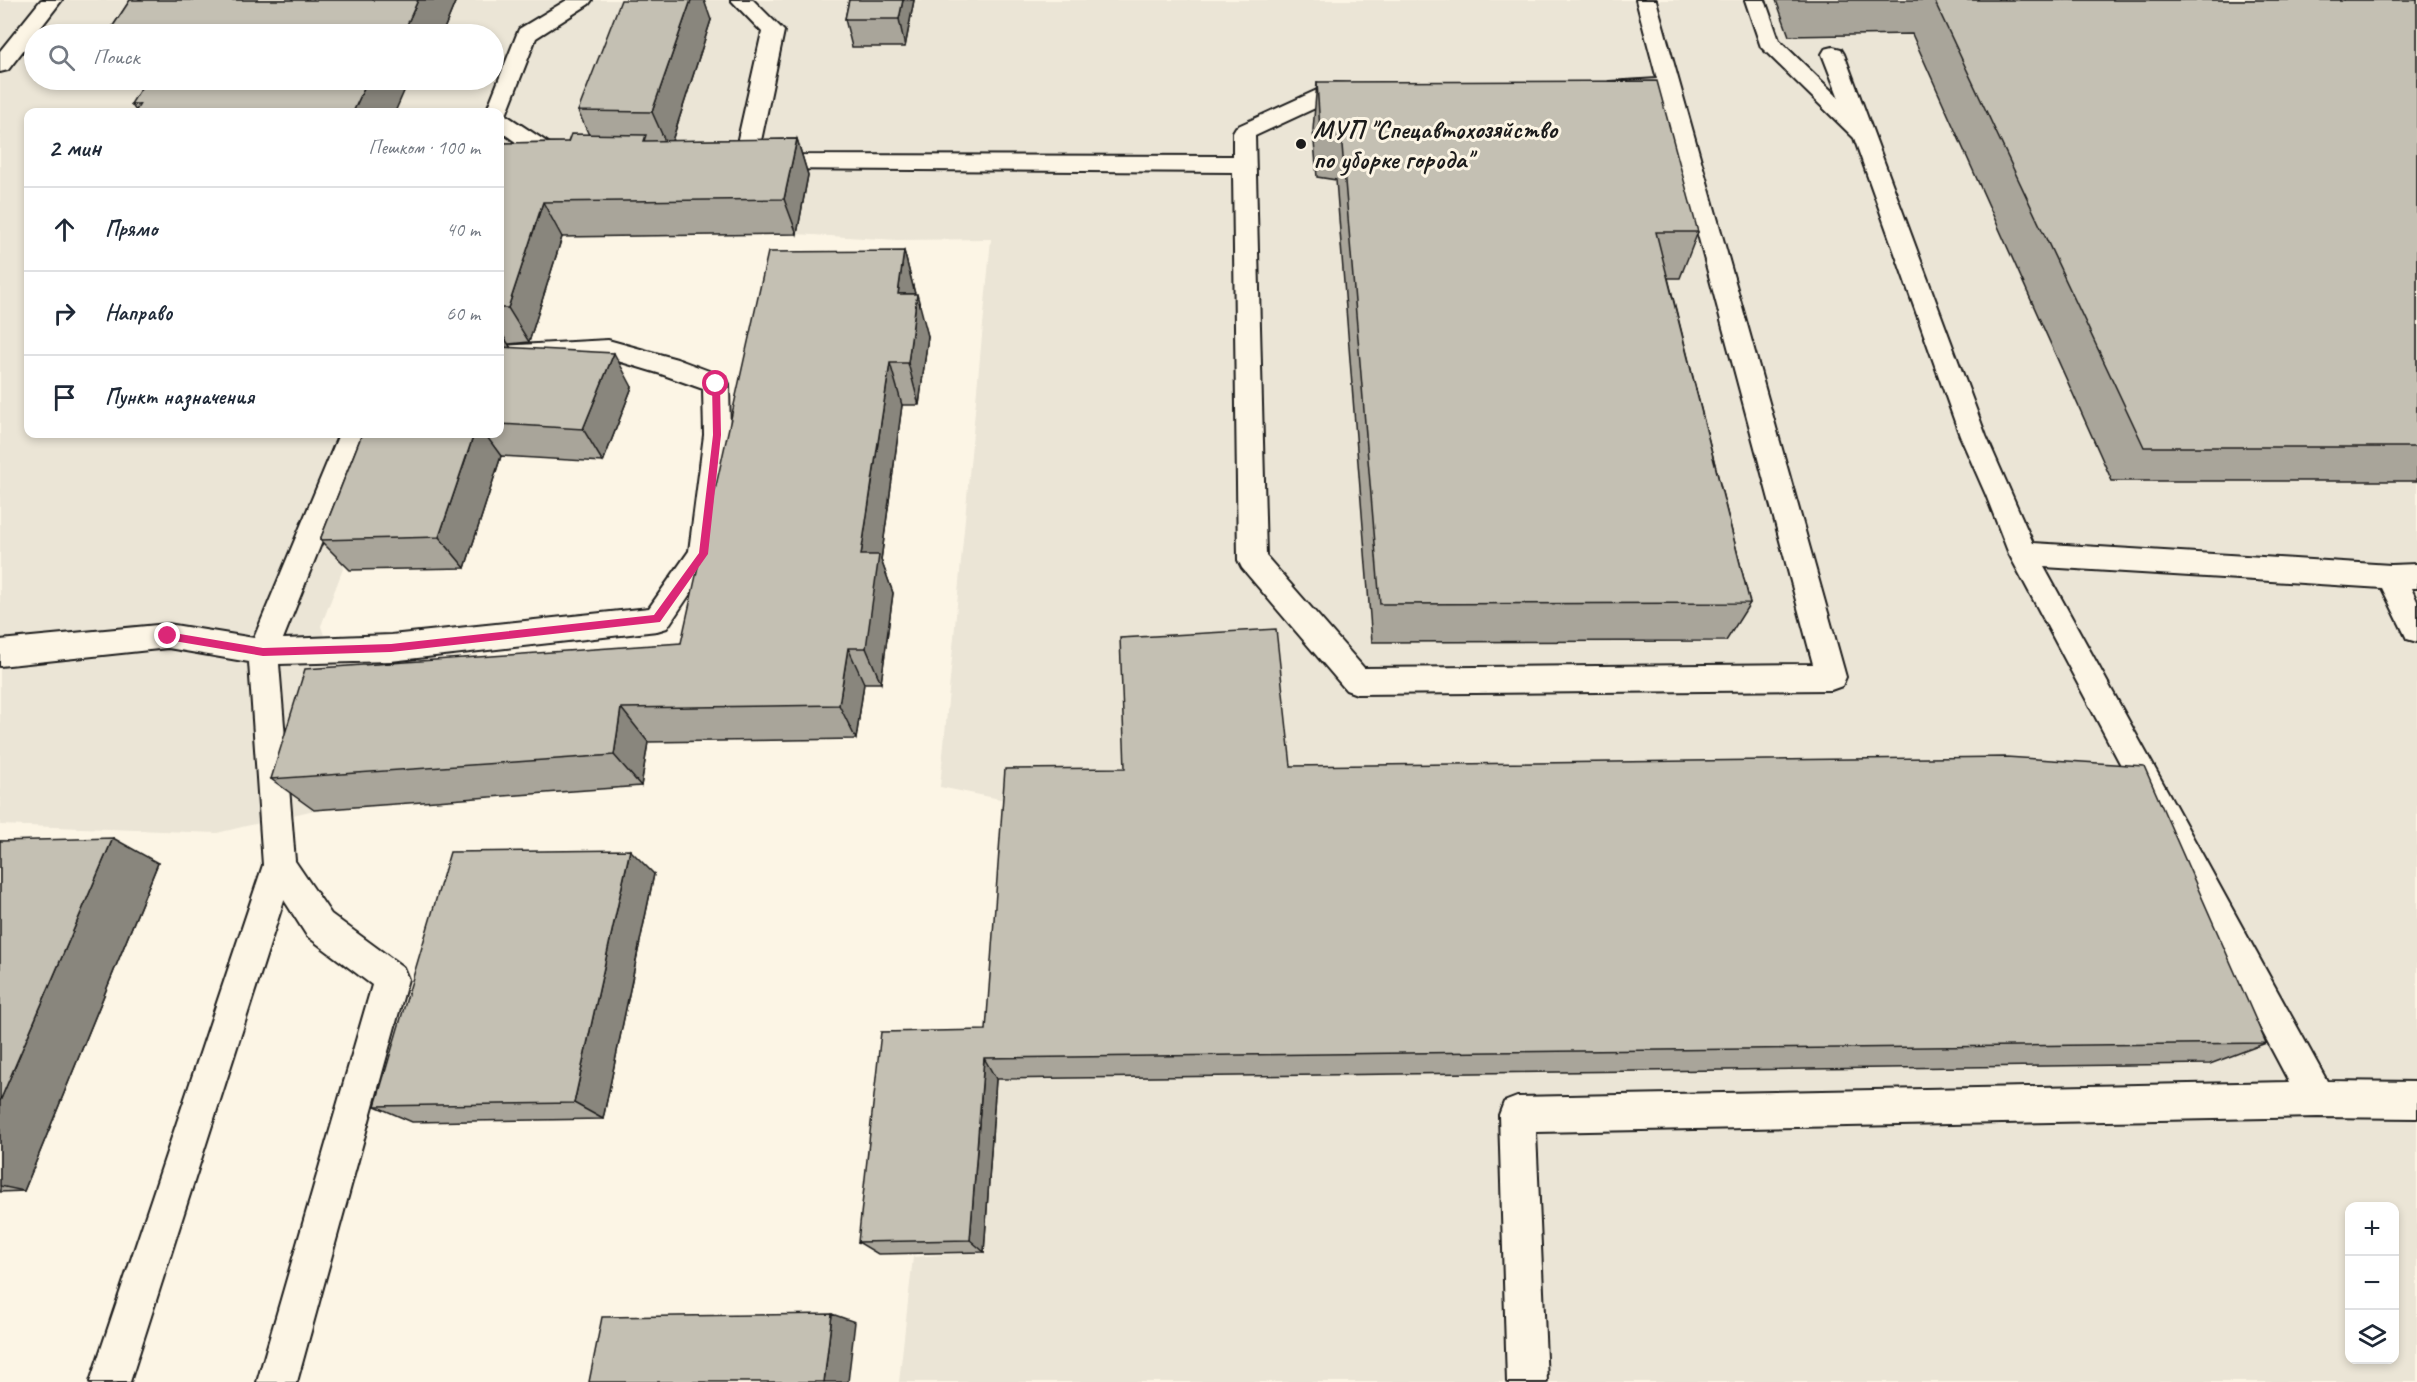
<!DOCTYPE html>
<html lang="ru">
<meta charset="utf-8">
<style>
:root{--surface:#fff;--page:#f2f2f3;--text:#1f2937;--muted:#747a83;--line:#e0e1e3}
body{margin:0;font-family:Caveat,sans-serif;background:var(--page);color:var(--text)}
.controls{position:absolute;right:18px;bottom:18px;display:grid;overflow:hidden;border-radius:12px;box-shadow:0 3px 9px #0003}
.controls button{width:54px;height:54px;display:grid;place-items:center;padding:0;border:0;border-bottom:2px solid var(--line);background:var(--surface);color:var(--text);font:30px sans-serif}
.stop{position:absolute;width:18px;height:18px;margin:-14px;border:4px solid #db2777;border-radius:50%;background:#fff}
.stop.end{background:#db2777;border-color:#fff;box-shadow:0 2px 6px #0008}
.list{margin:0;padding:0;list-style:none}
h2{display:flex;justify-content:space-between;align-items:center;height:78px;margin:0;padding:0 24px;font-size:26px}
h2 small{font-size:20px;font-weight:400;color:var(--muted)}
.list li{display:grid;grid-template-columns:39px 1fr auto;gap:18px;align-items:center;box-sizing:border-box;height:84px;padding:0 24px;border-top:2px solid var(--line)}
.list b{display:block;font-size:22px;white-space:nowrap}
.list em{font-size:20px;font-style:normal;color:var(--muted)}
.icon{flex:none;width:33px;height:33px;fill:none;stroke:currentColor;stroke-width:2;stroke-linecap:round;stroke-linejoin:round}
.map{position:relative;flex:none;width:2417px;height:1382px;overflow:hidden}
.search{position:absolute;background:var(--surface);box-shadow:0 3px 9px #0003;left:24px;top:24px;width:480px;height:66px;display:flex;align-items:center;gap:15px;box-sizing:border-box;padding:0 21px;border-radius:33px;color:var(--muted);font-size:22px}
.panel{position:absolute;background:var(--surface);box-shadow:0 3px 9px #0003;left:24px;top:108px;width:480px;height:330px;border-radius:12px}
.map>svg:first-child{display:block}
</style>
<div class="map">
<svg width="2417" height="1382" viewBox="0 0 2417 1382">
<rect width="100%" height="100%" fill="#fcf5e5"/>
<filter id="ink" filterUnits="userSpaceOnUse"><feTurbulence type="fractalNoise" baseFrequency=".0167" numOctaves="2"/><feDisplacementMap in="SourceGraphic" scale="12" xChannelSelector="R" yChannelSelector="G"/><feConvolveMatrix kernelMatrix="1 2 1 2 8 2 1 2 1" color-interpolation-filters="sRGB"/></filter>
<g filter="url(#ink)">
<path fill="#ebe5d6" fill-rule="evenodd" d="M0 0H2417V1382H899L913 1257 984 1252 1015 802 940 787 991 239 897 240 796 234 500 238V112H28V434H395L321 626 345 703 314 810 217 833 0 825ZM34 34H494V80H34ZM2350 1206H2394V1360H2350Z"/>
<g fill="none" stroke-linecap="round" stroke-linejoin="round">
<defs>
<path id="service" d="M41 0H62L8 70 0 72V51Z
M567 0H592L589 4 536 38 506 115 562 152 574 155 577 160 574 165 566 168 549 165 500 131V112H486L519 29Z
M731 0H753L784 31 758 155 1233 156V132L1236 127 1328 85 1336 83 1361 85 1364 90 1361 95 1339 97 1255 136 1266 556 1364 668 1813 664 1660 93 1617 94 1609 92 1606 87 1609 82 1657 79 1636 0H1656L1846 677 1842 686 1831 690 1357 694 1346 690 1242 568 1238 560 1233 172 764 169 754 164 745 169 737 166 733 161 762 32Z
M1745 0H1765L1779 40 1839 98 1822 54 1825 49 1833 47 1841 49 1844 54 1986 436 2033 543 2391 565 2417 564V588H2411L2417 601V642L2407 639 2382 588 2044 567 2327 1081 2417 1082V1118L2317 1117 1536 1132 1547 1382H1507L1499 1115 1504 1102 1517 1097 2289 1082 2009 554 1986 495 1960 436 1854 138 1761 47Z
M608 340 677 359 725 377 729 384 730 435 717 554 667 628 657 631 391 661 279 664 295 861 331 914 403 967 408 979 297 1382H257L372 985 307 936 284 900 130 1382H90L263 865 249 662 168 648 0 666V640L168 624 254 638 339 434H365L283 639 391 635 649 608 689 551 704 435 703 389 661 374 608 358 500 364V346Z"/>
</defs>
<use href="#service" stroke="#1c1c1c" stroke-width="4"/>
<use href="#service" fill="#fcf5e5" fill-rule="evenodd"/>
</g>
<path fill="#a9a59a" stroke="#1c1c1c" stroke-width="1.5" d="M130 0H456L442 34H111L109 32Z
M849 0H914L905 47H852L845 19Z
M1776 0H2417V481H2112L1912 34 1789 36Z
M711 20 672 141 797 139 808 175 797 234 562 237 529 342 508 344 511 348 632 387 603 462 501 456 465 568 350 570 320 540 362 434H500V143L568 142 589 135 578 111Z
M409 80 136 111 131 104Z
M1317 82 1698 232 1680 278H1668L1750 603 1726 641 1372 642 1336 180 1317 177 1313 130Z
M904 251 915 294 928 336 919 405H902L881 560 893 593 881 683H864L856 739 648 742 641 786 314 810 271 779 681 643Z
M1291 766 2266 1043 2210 1064 996 1079 984 1252 878 1254 858 1242 986 1030Z
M0 841 158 863 24 1191 0 1192Z
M654 874 603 1119 412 1122 375 1106Z"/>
<path fill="#89867d" stroke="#1c1c1c" stroke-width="1.5" d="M418 0H456L442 34H410L406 27Z
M691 0H704L711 20 669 150 652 112Z
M903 0H914L905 47 899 19Z
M392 28 396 34H389Z
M368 80H409L395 112H353Z
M797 139 808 175 797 234 784 199Z
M543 202 562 237 529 342 508 308Z
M904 251 915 294H898Z
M917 294 928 336 919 405 908 363Z
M500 331 522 365 500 353Z
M614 353 632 387 603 462 583 429Z
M890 363 902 405 881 560 893 593 881 683 866 648 861 555Z
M474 434H485L501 456 465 568 439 537Z
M848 648 864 683 856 739 839 705Z
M621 708 648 742 641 786 614 755Z
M113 838 158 863 24 1191 0 1186V1101Z
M630 850 654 874 603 1119 574 1103Z
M984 1058 996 1079 984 1252 970 1240Z
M832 1314 855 1322 848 1382H824Z"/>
<path fill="#c4c0b3" stroke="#1c1c1c" stroke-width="1.5" d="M130 0H418L406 27 392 28 389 34H172L174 31 109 32Z
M621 0H691L652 112 578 111Z
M849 0H903L899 19H845Z
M1934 0H2417V447H2144Z
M146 80H368L353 112H135L140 104H131Z
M1657 81 1698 232H1656L1750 603 1380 604 1341 133 1320 130 1317 82Z
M571 134 646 135 644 141 797 139 784 199 543 202 508 308H500V143L568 142Z
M904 251 898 294H917L908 363H890L861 555H879L866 648H848L839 705 621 708 614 755 271 779 305 669 681 643 768 252Z
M500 347 614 353 583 429 500 424Z
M362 434H474L439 537 320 540Z
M1276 629 1291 766 2006 757 2144 766 2266 1043 984 1058 970 1240 858 1242 881 1032 986 1030 1005 769 1125 768 1120 638Z
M113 838 0 1101V841Z
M630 850 574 1103 375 1106 450 852Z
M832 1314 824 1382H589L602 1317Z"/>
</g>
<path fill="#db2777" d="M716 381 720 384 721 435 708 554 660 622 391 652 263 656 168 640 163 636 168 632 263 648 391 644 654 615 699 553 713 435 712 384Z"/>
<circle fill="#1c1c1c" stroke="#fcf5e5" stroke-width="2" cx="1301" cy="144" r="6"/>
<g text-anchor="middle" stroke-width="6" stroke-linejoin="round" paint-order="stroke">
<g font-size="26" font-weight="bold" fill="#1c1c1c" stroke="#fcf5e5" text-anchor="start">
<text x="1313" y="138">МУП "Спецавтохозяйство<tspan x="1313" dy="30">по уборке города"</tspan></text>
</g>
</g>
</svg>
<div class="controls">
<button>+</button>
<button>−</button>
<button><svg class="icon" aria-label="layers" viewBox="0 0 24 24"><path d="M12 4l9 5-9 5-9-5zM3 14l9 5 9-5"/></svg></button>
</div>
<div class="stop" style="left:716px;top:384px"></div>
<div class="stop end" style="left:168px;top:636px"></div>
<div class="search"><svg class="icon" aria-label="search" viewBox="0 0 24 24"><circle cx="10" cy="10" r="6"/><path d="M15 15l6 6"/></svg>Поиск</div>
<section class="panel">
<h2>2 мин<small>Пешком · 100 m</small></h2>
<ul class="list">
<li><svg class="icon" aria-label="ahead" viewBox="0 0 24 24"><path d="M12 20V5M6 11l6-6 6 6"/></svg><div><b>Прямо</b></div><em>40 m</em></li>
<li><svg class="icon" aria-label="right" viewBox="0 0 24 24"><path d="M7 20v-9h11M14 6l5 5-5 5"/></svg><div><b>Направо</b></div><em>60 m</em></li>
<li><svg class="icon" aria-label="arrive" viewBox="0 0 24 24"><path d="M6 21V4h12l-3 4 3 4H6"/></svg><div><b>Пункт назначения</b></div></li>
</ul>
</section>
</div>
